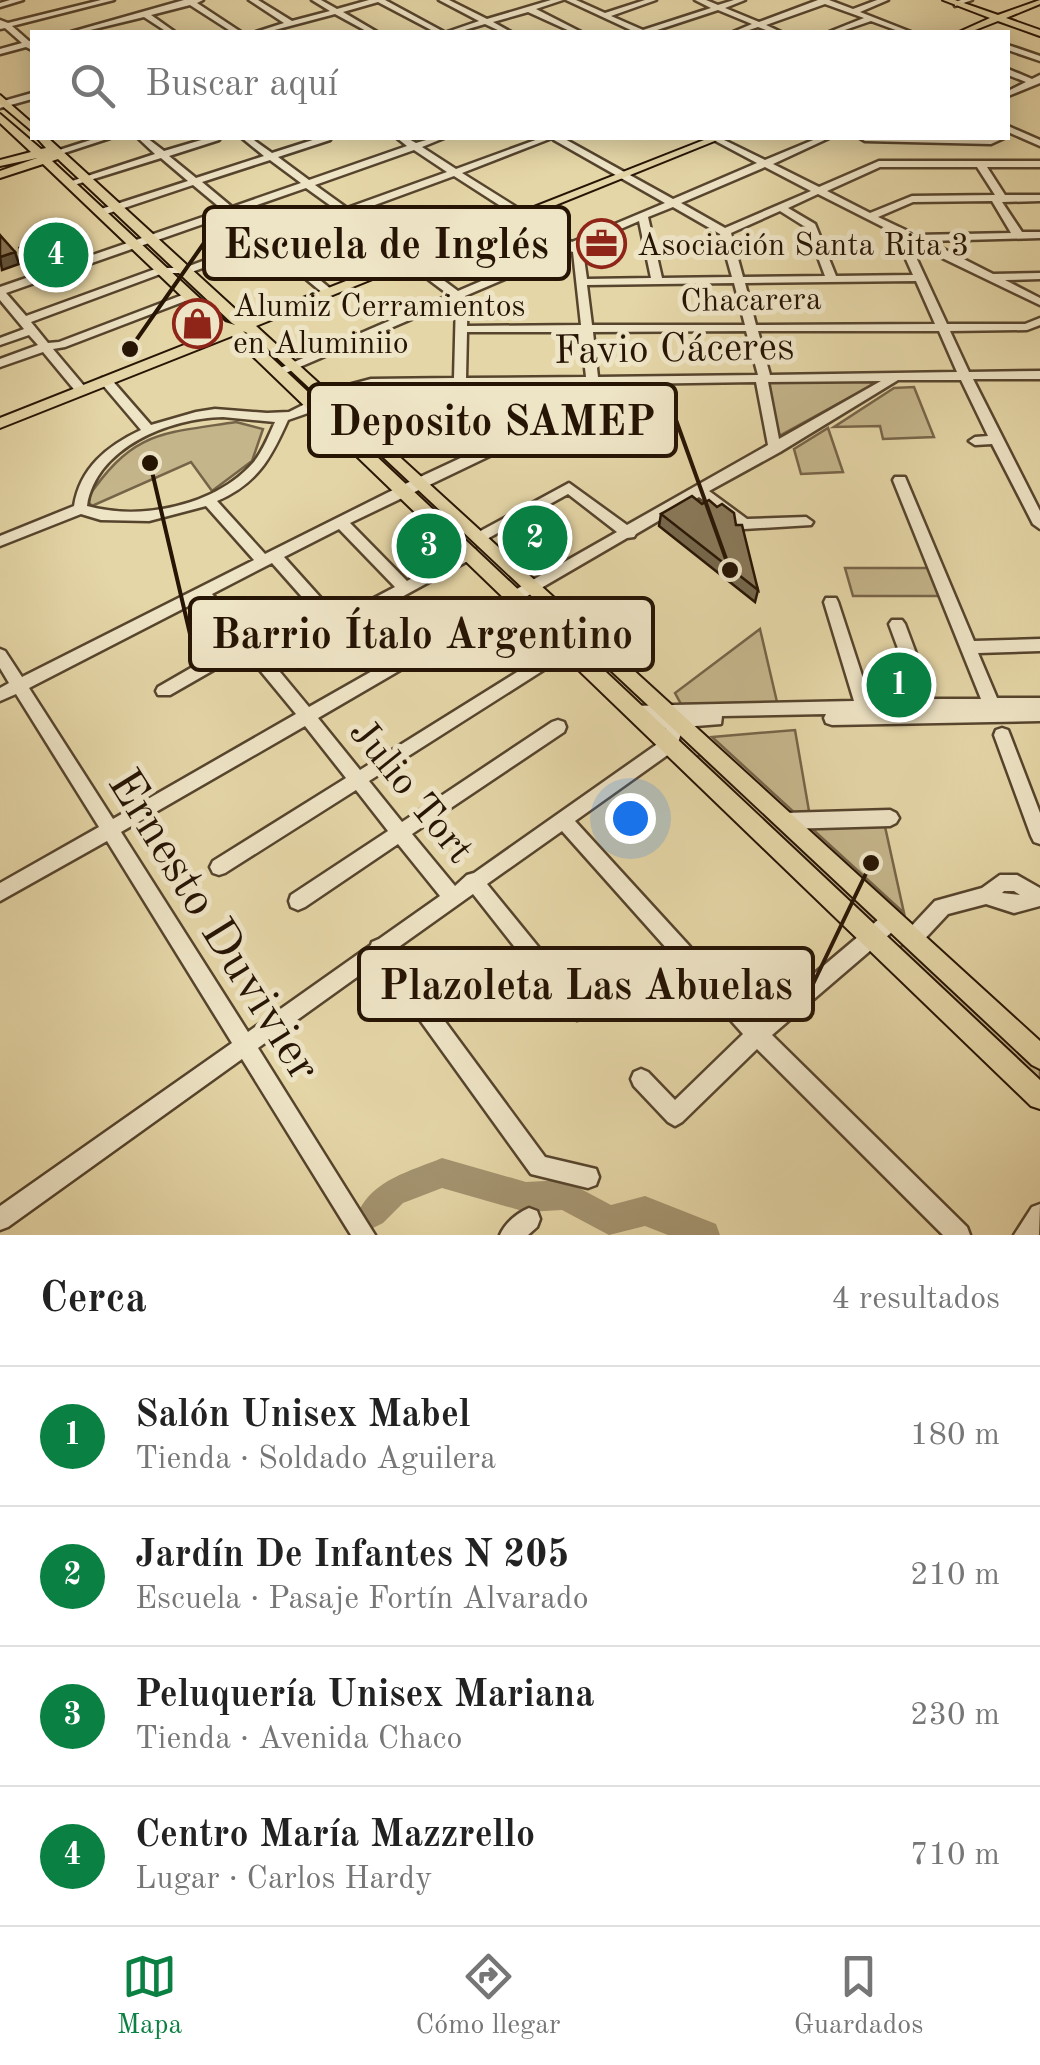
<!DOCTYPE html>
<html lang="es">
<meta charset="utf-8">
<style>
:root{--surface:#fff;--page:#f2f2f2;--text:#222;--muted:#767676;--line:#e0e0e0;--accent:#0b8043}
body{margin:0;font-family:"Old Standard TT",serif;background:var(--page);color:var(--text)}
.you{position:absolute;left:630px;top:818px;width:35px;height:35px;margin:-25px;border:8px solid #fff;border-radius:50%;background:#1a73e8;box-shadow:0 0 0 15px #1a73e833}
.badge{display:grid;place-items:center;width:65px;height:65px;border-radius:50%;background:var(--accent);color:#fff;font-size:32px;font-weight:700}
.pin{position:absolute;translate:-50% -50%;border:5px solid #fff;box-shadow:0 2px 10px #0006}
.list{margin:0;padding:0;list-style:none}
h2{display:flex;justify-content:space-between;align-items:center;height:130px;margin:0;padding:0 40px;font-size:42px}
h2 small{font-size:32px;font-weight:400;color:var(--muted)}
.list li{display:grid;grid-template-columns:65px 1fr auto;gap:30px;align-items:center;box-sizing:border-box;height:140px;padding:0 40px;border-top:2px solid var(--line)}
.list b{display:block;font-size:38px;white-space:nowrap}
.list p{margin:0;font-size:32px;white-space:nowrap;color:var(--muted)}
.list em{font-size:32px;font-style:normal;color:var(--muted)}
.icon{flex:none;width:55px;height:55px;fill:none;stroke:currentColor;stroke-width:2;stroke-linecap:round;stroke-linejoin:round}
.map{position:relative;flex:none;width:1040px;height:1235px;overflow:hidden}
.search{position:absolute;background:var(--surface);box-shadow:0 5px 25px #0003;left:30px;right:30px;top:30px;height:110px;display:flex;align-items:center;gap:25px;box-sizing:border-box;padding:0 35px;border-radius:0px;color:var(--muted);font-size:38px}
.sheet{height:690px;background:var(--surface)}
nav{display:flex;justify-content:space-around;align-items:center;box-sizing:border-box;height:140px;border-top:2px solid var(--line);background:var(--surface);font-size:28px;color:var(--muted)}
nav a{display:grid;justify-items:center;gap:5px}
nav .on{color:var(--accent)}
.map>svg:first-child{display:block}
</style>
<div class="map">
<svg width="1040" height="1235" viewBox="0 0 1040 1235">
<rect width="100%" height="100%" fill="#e5d6a7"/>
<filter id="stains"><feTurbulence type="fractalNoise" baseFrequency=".002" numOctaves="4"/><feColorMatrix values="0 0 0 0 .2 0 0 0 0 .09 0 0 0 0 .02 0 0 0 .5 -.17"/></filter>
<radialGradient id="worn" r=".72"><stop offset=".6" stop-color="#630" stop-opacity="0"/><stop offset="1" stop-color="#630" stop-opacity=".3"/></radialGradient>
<path fill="#c5b58b" stroke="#766448" stroke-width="2.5" d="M872 380V385L779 436 767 381Z
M914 387 934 437 883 439 880 426 834 427 894 388Z
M236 422 263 429 252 461 212 491 191 462 92 506 86 500C133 431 158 434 236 422Z
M828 428 843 472 801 474 794 449Z
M845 568H930L940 596H853Z
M760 629 777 702 681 704 675 693Z
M795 730 809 811 882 813 904 913 712 737Z
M703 753 878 919 869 927 694 759Z
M904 944 1040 1070V1087L895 952Z"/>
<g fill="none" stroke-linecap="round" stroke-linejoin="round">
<path fill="#a49470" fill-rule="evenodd" d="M442 1158 526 1182 564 1180 611 1205 645 1196 716 1224 720 1235H668L645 1226 609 1235 562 1210 526 1212 442 1188 403 1203 383 1223 373 1228 363 1223 358 1213C372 1180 411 1171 442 1158Z"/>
<defs>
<path id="minor" d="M10 0H23L0 7V3Z
M101 0H114L12 26 29 41H32V50L26 47 0 54V49L22 43 5 28 0 29V20L8 23Z
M184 0H203L197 3 241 32H232L190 5 151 15 175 32H167L144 17 82 32H71Z
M249 0H258L292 21 330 11 312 0H321L337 9 369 0H385L444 32H435L378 2 343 12 377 32H368L335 14 267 32H256L284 23Z
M439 0H449L487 19 551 0H563L536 9 581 32H572L528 12 493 22 511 32H502L485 24 458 32H447L479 21Z
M566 0H576L605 13 645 0H656L611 16 643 30 711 8 695 0H706L718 5 734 0H745L725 8 759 22 818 0H829L853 9 877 0H888L860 12 911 32H901L871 21 839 32H829L864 18 825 4 766 25 781 32H771L758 27 743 32H733L752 24 718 10 651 32H635Z
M961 0H972L955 6V2Z
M1008 45 1040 56V61L1008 50Z
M1008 69 1032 79 1040 75V83L1008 96V91L1026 82 1008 75Z
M32 93V99L0 108V102Z
M1008 126 1040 140V146L1008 132Z
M97 138H110L61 154 53 152Z
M138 138H147L164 151 208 138H220L219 140 169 156 196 178 264 156 242 138H251L272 153 319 138H331L330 140 278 157 309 180 407 146 397 138H407L416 143 433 138H444L422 147 456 169 541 138H563L673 199 757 163 710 138H720L765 160 818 138H829L773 164 819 187 879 161H1040V167H987L1005 195H1040V201L1002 202 1022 232H1040V238L928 241 993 274 1040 273V279L1005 280 1040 298V305L909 242 947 324H1025L1040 318V325L1027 330 950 331 969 372 1040 371V379H973L1040 511V529L1033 524 992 444 975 445 969 441 975 437 988 436 961 380H898L780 452 709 491 747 519 806 517 813 522 811 525 744 529 699 497 636 534 634 537 627 538 318 718 360 770 562 644H572L575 648 572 652 369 781 402 822 552 722 558 720 564 722 566 727 564 732 412 834 455 886 467 875 474 873 663 740 666 728 643 727 641 722 643 717 630 716 628 711 630 706 854 701 824 602 826 598H836L838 602 870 700H917L889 624 892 620H902L905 624 933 699H981L893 480 895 477H905L974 641 1040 639V651L978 653 997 698H1040V721L832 725 826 723 824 718 826 714 722 716 721 724 683 727 676 749 575 821 758 1021 885 914 892 911 899 914 901 920 899 926 772 1035 967 1227 970 1235H943L757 1049 682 1122 675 1126 668 1122 634 1086 631 1079 634 1072 641 1069 648 1072 675 1100 743 1034 562 831 487 884 584 1003 587 1010 584 1017 577 1020 570 1017 473 894 393 951 545 1157 596 1169 599 1177 596 1185 588 1188 531 1174 378 962 258 1048 375 1235H351L242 1059 8 1227 0 1230V1206L232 1043 107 841 0 901V883L99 827 16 694 0 701V688L9 683 0 668V649L5 651 22 677 254 560 206 506 149 521 101 520 81 514 0 546V536L74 506C80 468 107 446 141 430L102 384V378H110L151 425 196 412 215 409 267 413 289 412 337 388 371 379 454 378 456 300 281 375 277 376 271 372 449 295 344 216 274 242 332 290V294H324L265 245 189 273H163L31 322 48 343 59 342 185 294H193V298L65 347 53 349 85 387V393H77L43 352 0 367V359L38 345 29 335 0 345V338L24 329 0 300V287L223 210 193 185 106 214H98V210L188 181 161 158 74 185 66 183 155 154ZM552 138 554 140 665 203 572 242 462 173ZM414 150 447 172 347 208 315 185ZM270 160 301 183 232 207 202 182ZM765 167 811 191 725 228 681 203ZM880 167H977L995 195 912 196 870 213 827 191ZM454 176 563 246 458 291 353 213ZM306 188 338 211 268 237 237 212ZM818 194 901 236 897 239 913 275 836 276 815 224 788 208ZM992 201 1011 233 916 235 878 217 913 202ZM673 207 720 234 732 277 662 278 648 217ZM780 211 807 228 825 276 743 277 731 233ZM229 215 259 240 184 268H158L26 316 6 293ZM639 221 651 278 587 279 583 251 579 247ZM570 251 573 252 581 325 467 326 468 299 465 296ZM916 281 935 324 756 325 745 283ZM734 283 745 325H592L587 285ZM746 331 758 375 598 377 593 332ZM758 331H939L957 372 770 375ZM467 332H581L586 377 466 378ZM881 381 779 439 768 382ZM756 382 768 445 627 525 569 483 475 534 473 537 475 540H485L568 494 617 532 309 707 275 666 475 557 477 553 475 549H465L407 581 350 523 621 393 628 384ZM587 384 589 389H597L599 384H616L613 387 405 484 265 554 217 501C258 483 271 458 288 420L311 412 345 394 371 387ZM223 417 275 422C269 435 263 451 253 463 215 506 141 521 87 506 96 447 170 418 223 417ZM339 529 395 587 338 617 284 557ZM272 563 326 624 267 656 212 594ZM200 600 236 642 158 687 156 691 158 695H170L245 652 296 714 113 819 29 688ZM305 726 346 778 213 861 210 867 213 873 219 875 225 873 356 790 388 831 291 895 289 901 291 907 298 910 305 907 398 844 440 896 379 939 372 942 371 945 248 1032 121 832Z
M860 138H1004L991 144 865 141Z
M1002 728 1008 730 1010 735 1040 813V844L1034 842 1031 836 994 735 996 730Z
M890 810 896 813 899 818 896 823 890 826 784 829 778 826 775 821 778 816 784 813Z
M1000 875H1017L1040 888V906L1014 913 986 904 948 914 919 945 912 948 905 945 903 939 905 933 935 901 982 888ZM1004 891H1014L1020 895 1002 893Z
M1040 1204 1039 1235H1014L1032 1207Z
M529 1208 537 1211 540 1219 537 1227 528 1235H500C505 1223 517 1213 529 1208Z"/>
<path id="major" d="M943 0H955L998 15 1040 0V4L1006 18 1040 30V36L998 21 970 32H959L990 18Z
M0 95 32 123V131L0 104Z
M0 114 41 149 46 148 37 138H48L247 320 709 138H722L256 326 1040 1041V1069L1032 1065 254 336 243 331 1040 1080V1109L1031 1106 232 336 0 428V418L222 330 215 328 43 164 0 178V171L37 158 0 166V160L31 152 0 123ZM58 159 232 323 235 325 225 322 52 161Z"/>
</defs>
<use href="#minor" stroke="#56442d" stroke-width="5"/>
<use href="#major" stroke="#261404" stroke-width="4"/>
<use href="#minor" fill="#eee4c6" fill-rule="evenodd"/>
<use href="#major" fill="#e5d6a7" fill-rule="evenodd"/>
</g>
<path fill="#76684d" stroke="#261404" stroke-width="2.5" d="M20 248 86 250 32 268 25 260Z
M702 504 717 507 736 525 758 590 755 602 659 526 661 514Z
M513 516 561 538 560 550 545 558 513 529Z"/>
<path fill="#60553e" stroke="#261404" stroke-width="2.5" d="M82 238 86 250 32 268 27 256Z
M15 252 19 264 2 270 0 257Z
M561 538 560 550 545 558 546 546Z"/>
<path fill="#897959" stroke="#261404" stroke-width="2.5" d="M75 230 82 238 27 256 20 248Z
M0 235 15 252 0 257Z
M692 496 702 504 709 500 717 507 722 504 734 513 736 525H742L758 590 661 514Z
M528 508 561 538 546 546 513 516Z"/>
<defs>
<symbol id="office-ring" viewBox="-11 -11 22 22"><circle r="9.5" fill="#eee4c6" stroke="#8f2418" stroke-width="1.5"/><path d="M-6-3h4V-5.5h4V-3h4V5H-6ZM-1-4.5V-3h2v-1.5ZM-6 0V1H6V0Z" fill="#8f2418"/></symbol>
<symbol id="shop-ring" viewBox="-11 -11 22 22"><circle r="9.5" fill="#eee4c6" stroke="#8f2418" stroke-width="1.5"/><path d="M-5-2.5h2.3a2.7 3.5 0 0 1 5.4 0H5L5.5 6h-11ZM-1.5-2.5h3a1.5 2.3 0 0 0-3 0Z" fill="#8f2418"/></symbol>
</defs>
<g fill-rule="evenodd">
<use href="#office-ring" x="574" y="216" width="55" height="55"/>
<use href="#shop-ring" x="170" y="296" width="55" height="55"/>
</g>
<g text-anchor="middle" stroke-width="10" stroke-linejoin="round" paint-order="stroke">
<g font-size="32" fill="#261404" stroke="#eee4c6" text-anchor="start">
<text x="637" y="255">Asociación Santa Rita 3</text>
<text x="233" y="316">Alumiz Cerramientos<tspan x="233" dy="37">en Aluminiio</tspan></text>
</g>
<g font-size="32" fill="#261404" stroke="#eee4c6">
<text transform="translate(751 299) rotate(-1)" y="11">Chacarera</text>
</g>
<g font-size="40" fill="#261404" stroke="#eee4c6">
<text transform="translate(674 347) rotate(-1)" y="14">Favio Cáceres</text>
<text transform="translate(413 790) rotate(51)" y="14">Julio Tort</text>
</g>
<g font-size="48" fill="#261404" stroke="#eee4c6">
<text transform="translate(216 924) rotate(58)" y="17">Ernesto Duvivier</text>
</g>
</g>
<path fill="none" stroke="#261404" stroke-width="4" d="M130 349L204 243M730 570L676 420M150 463L190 634M871 863L813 984"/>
<g fill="#261404" stroke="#eee4c6" stroke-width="4">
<circle cx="130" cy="349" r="10"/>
<circle cx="730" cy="570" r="10"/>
<circle cx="150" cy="463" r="10"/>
<circle cx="871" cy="863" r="10"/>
</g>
<g fill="#eee4c6" stroke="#261404" stroke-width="4">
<rect x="204" y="207" width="365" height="72" rx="10"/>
<rect x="309" y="384" width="367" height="72" rx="10"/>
<rect x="190" y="598" width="463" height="72" rx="10"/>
<rect x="359" y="948" width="454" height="72" rx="10"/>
</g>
<g font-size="42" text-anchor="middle" font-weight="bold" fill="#261404">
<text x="386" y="258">Escuela de Inglés</text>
<text x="492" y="435">Deposito SAMEP</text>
<text x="422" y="648">Barrio Ítalo Argentino</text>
<text x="586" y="999">Plazoleta Las Abuelas</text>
</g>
<rect width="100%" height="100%" filter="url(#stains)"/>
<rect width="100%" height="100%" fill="url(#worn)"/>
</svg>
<div class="you"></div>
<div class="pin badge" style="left:899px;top:685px">1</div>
<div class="pin badge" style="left:535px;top:538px">2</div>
<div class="pin badge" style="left:429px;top:546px">3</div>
<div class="pin badge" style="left:56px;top:255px">4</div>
<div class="search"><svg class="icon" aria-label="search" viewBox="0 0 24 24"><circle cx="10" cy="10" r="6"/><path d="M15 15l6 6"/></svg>Buscar aquí</div>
</div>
<section class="sheet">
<h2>Cerca<small>4 resultados</small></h2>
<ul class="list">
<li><span class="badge">1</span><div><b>Salón Unisex Mabel</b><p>Tienda · Soldado Aguilera</p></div><em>180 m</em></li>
<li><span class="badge">2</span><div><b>Jardín De Infantes N 205</b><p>Escuela · Pasaje Fortín Alvarado</p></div><em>210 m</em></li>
<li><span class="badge">3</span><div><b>Peluquería Unisex Mariana</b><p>Tienda · Avenida Chaco</p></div><em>230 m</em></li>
<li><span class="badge">4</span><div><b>Centro María Mazzrello</b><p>Lugar · Carlos Hardy</p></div><em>710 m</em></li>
</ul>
</section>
<nav>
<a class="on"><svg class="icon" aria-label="map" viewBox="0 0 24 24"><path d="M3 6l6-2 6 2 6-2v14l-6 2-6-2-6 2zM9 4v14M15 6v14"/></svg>Mapa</a>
<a><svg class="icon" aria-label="directions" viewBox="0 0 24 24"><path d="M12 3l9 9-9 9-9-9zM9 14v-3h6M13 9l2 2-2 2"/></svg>Cómo llegar</a>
<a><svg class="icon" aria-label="saved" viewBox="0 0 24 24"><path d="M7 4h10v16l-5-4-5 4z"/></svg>Guardados</a>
</nav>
